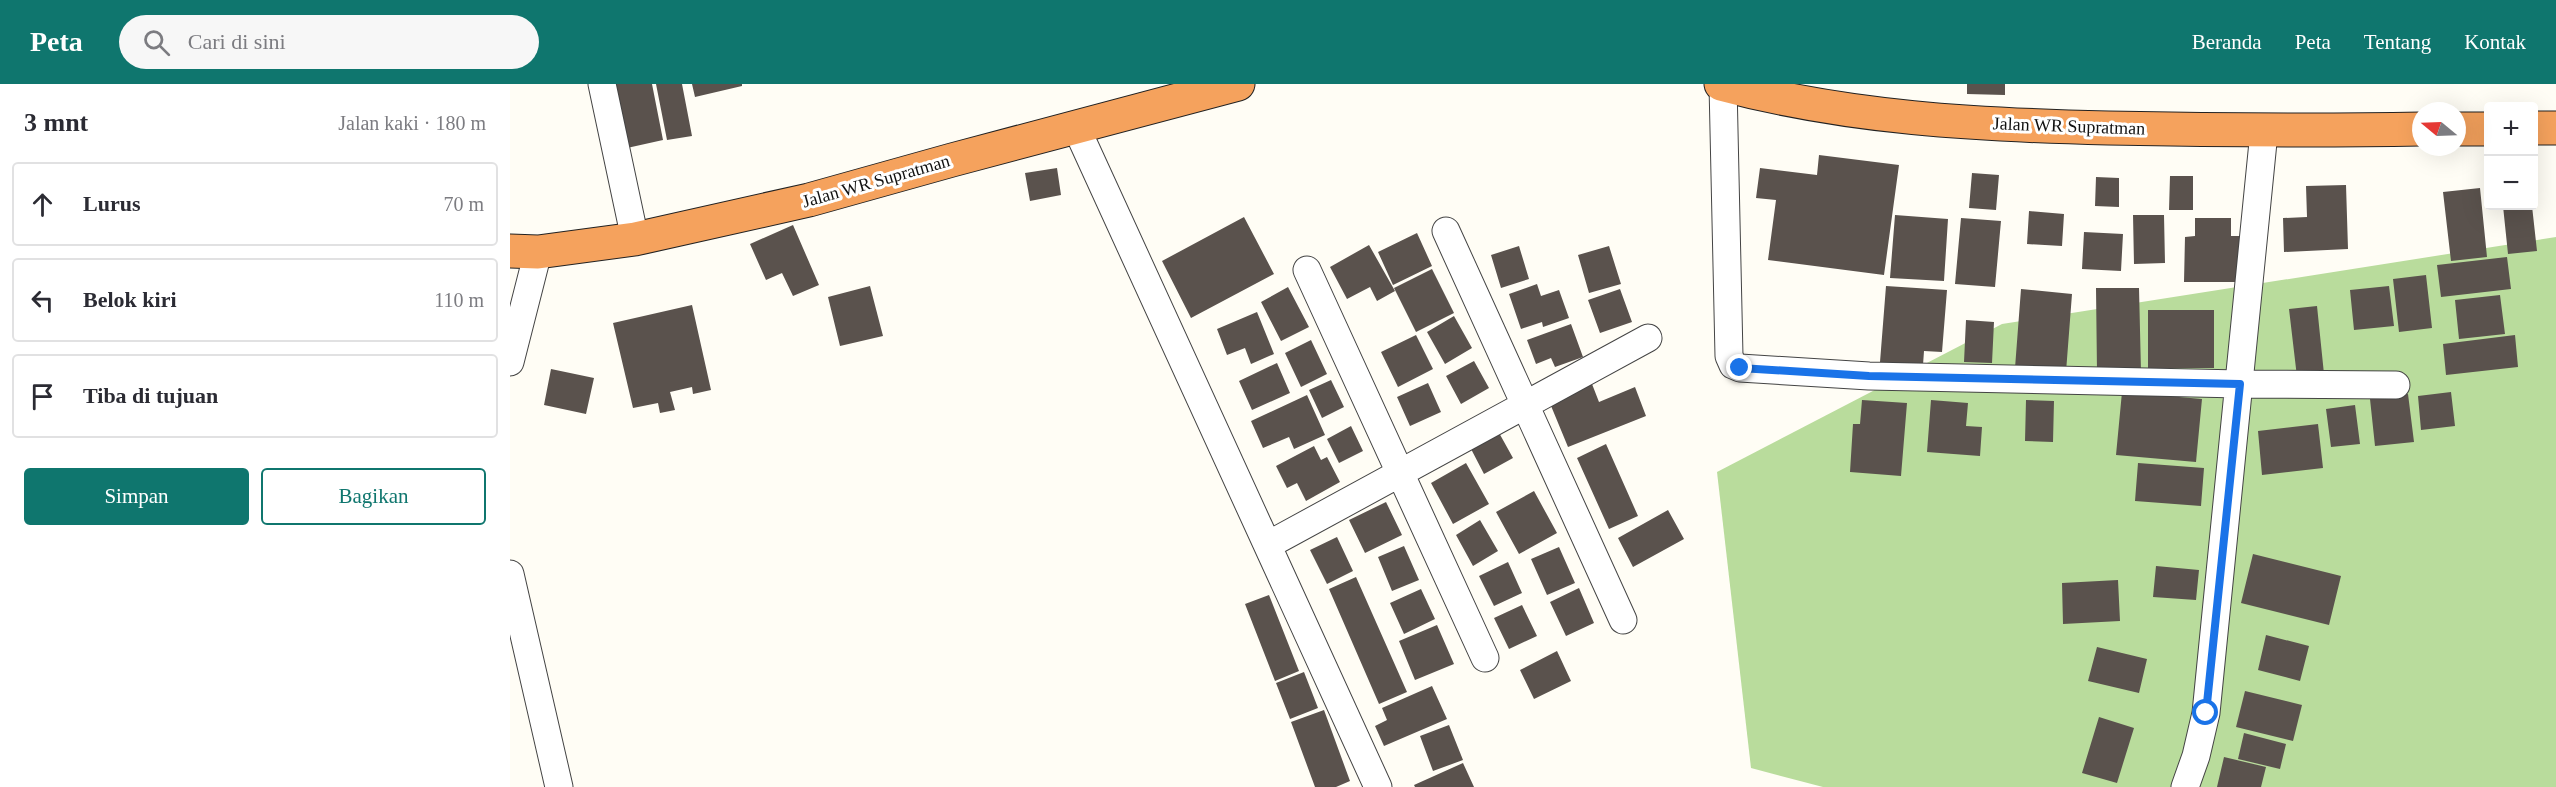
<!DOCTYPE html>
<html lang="id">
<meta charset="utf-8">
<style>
:root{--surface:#fff;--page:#f7f7f7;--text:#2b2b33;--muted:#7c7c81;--line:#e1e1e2;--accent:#0f766e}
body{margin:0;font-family:"Times New Roman",serif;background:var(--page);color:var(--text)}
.controls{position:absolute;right:18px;top:18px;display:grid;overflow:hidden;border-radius:6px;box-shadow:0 6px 24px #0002}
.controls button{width:54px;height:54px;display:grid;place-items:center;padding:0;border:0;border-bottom:2px solid var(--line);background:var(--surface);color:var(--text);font:30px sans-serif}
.compass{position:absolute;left:1902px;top:18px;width:54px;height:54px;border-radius:50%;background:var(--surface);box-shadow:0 6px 24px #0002;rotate:289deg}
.stop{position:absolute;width:18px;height:18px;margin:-14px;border:4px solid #1a73e8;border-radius:50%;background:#fff}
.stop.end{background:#1a73e8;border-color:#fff;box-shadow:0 2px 6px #0008}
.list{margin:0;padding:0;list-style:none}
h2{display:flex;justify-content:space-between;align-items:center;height:78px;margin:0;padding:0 24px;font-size:26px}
h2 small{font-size:20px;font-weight:400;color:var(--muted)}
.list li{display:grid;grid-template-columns:39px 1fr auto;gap:18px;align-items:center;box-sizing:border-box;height:84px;margin:0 12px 12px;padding:0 12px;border:2px solid var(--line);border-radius:6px}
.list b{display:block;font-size:22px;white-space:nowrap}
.list em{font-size:20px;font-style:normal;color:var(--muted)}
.actions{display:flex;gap:12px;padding:18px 24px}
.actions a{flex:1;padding:14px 0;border:2px solid var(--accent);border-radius:6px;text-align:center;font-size:21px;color:var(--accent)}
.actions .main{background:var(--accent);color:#fff}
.icon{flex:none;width:33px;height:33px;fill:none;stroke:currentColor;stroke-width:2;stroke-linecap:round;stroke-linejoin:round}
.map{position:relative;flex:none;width:2046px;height:703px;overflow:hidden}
header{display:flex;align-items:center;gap:36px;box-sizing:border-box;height:84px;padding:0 30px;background:var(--accent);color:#fff}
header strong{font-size:28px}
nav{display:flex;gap:33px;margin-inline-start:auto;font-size:21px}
.search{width:420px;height:54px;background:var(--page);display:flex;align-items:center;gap:15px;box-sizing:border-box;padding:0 21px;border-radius:33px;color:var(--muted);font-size:22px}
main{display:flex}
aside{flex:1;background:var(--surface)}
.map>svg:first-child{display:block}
</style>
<header>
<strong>Peta</strong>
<div class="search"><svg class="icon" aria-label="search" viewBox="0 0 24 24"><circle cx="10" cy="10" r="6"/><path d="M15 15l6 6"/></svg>Cari di sini</div>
<nav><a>Beranda</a><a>Peta</a><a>Tentang</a><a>Kontak</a></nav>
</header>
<main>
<aside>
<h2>3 mnt<small>Jalan kaki · 180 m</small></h2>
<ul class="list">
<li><svg class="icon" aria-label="ahead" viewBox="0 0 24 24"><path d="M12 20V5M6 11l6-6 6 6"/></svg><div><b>Lurus</b></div><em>70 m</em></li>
<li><svg class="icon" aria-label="left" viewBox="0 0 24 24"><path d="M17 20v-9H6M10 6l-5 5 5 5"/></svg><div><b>Belok kiri</b></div><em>110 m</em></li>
<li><svg class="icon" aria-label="arrive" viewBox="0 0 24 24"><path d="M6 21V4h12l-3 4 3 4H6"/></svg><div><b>Tiba di tujuan</b></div></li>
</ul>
<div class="actions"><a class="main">Simpan</a><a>Bagikan</a></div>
</aside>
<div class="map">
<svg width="2046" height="703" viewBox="0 0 2046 703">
<rect width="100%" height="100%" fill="#fffdf5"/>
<path fill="#b9dc9c" d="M2046 153V703H1313L1241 684 1207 388 1492 240Z"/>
<path fill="#5a524d" d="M104 0H142L153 56 117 64Z
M146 0H172L182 52 157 56Z
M182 0H232V2L185 13Z
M1457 0H1495V11L1457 10Z
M1309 71 1389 81 1374 191 1258 176 1266 116 1246 114 1250 84 1307 91Z
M547 84 551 111 520 117 515 89Z
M1462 89 1489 91 1486 126 1459 124Z
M1660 92H1683V126H1659Z
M1586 93 1609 94V123L1585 122Z
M1836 101 1838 165 1774 168 1773 134 1797 133 1796 102Z
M1970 104 1977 173 1941 177 1933 108Z
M1993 122H2022L2027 167 1998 170Z
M1519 127 1554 130 1552 162 1517 160Z
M1385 131 1438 135 1434 197 1380 194Z
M1623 131H1654L1655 179 1624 180Z
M734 133 764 190 681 234 652 177Z
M1451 134 1491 137 1485 203 1445 200Z
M1685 134H1721V152H1732L1731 198H1674L1675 153 1685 152Z
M283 141 309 201 283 212 272 189 256 196 240 160Z
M1574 148 1613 150 1611 187 1572 185Z
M907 149 922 182 883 201 868 168Z
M859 161 885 207 867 217 860 203 837 215 820 183Z
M1009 162 1019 195 991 204 981 171Z
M1099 162 1111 200 1079 209 1068 171Z
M1997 173 2001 205 1931 213 1927 181Z
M922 185 944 229 906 248 884 204Z
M1916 191 1922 244 1889 248 1883 195Z
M1027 200 1031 212 1049 206 1059 234 1033 243 1032 238 1011 245 999 210Z
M360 202 373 252 330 262 318 213Z
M1376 202 1437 206 1432 268 1414 267 1413 281 1370 278Z
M1879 202 1884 242 1844 246 1840 206Z
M778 203 799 243 771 257 751 218Z
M1586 204H1629L1631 288H1587Z
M1110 205 1122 238 1090 249 1078 216Z
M1511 205 1562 210 1556 288 1505 284Z
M1990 211 1995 250 1949 255 1945 216Z
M182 221 201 306 183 310 182 303 160 308 165 326 150 329 148 319 123 324 103 239Z
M1807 222 1814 290 1787 293 1779 225Z
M1638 226H1704V284H1638Z
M747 228 764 270 741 280 735 264 717 271 707 245Z
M944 232 962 264 935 280 917 248Z
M1456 236 1484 238 1482 279 1454 278Z
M1061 240 1073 273 1045 283 1041 274 1026 280 1017 256Z
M906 251 923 285 888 303 871 268Z
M2005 251 2008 283 1936 291 1933 260Z
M801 256 817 290 791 303 775 269Z
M964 277 979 304 951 320 936 292Z
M767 279 780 309 742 326 729 297Z
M41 285 84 294 76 330 34 321Z
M821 296 834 323 812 334 799 306Z
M918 299 931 328 900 342 887 313Z
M1082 300 1089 318 1125 303 1136 332 1058 363 1039 317Z
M1612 308 1692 315 1686 378 1606 371Z
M1941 308 1945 342 1911 346 1908 312Z
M1898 310 1904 358 1865 362 1860 315Z
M797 311 815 351 784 365 779 353 753 364 741 337Z
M1352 316 1397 319 1391 392 1340 388 1343 340H1350Z
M1421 316 1458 319 1456 342 1472 343 1470 372 1417 368Z
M1516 316 1544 317 1543 358 1515 357Z
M1845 321 1850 360 1821 363 1816 325Z
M1808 340 1813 384 1752 391 1748 347Z
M841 342 853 367 829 379 817 355Z
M988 347 1003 374 974 390 960 363Z
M1096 360 1128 432 1099 445 1067 374Z
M804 362 811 376 817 373 830 398 796 417 787 399 777 404 766 382Z
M956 379 979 420 943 440 921 399Z
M1628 379 1694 384 1691 422 1625 417Z
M1024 407 1047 449 1009 470 986 428Z
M876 418 892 451 855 469 839 436Z
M1158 426 1174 455 1123 483 1108 454Z
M970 436 988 467 963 482 946 451Z
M827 453 843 487 817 500 800 466Z
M894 462 909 496 882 507 868 473Z
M1049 463 1065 499 1037 511 1021 475Z
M1743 470 1831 492 1819 541 1731 519Z
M998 478 1012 509 984 522 969 492Z
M1646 482 1689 486 1686 516 1643 513Z
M846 493 897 608 869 620 819 505Z
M1608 496 1610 537 1553 540 1552 499Z
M1069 504 1084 539 1056 552 1040 518Z
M911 505 925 535 894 550 880 519Z
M759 511 789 587 765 597 735 520Z
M1012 521 1027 552 999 565 984 534Z
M927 541 944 580 905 596 889 557Z
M1756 551 1799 562 1790 597 1748 586Z
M1587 563 1637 575 1629 609 1578 597Z
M1047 567 1061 597 1024 615 1010 586Z
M794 588 808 624 780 635 766 599Z
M922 602 937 635 874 662 865 642 877 636 872 624Z
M1735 607 1792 621 1783 657 1726 643Z
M814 626 840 697 826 703H805L781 638Z
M1589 633 1624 644 1607 699 1572 689Z
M939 641 953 676 923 687 910 652Z
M1734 649 1776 660 1770 685 1728 675Z
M1714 673 1756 683 1751 703H1707Z
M953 679 964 703H905L904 701Z"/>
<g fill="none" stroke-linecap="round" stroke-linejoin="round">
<defs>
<path id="street" d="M92 0 125 155
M1213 1 1219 272 1223 281 1230 284 1359 292 1730 300 1886 301
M566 43 868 703
M936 147 1113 536
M797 186 975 574
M0 278 28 168
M758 461 1138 254
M0 490 49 703
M1675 703 1686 672 1696 629 1754 48"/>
<path id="highway" d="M1211 0C1337 34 1468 41 1598 44 1702 46 1806 47 1911 45
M2024 44H2046
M1947 45H1978
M0 167 28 168 125 155 299 116 442 76 728 0"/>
</defs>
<use href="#street" stroke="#444" stroke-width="29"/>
<use href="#highway" stroke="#222" stroke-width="35"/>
<use href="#street" stroke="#fff" stroke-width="27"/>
<use href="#highway" stroke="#f5a25d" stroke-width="33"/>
</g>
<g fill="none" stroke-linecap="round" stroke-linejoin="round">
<path stroke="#1a73e8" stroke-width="8" d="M1230 284 1359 292 1730 300 1696 629"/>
</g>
<g text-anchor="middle" stroke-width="6" stroke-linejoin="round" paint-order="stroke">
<g font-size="18" fill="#111" stroke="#fff">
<text transform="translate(1559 42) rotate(2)" y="6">Jalan WR Supratman</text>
<text transform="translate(366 97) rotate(-16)" y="6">Jalan WR Supratman</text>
</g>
</g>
</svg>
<div class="controls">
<button>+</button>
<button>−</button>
</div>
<svg class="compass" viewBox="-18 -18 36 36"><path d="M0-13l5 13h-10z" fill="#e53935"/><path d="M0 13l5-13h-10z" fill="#7c7c81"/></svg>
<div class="stop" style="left:1696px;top:629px"></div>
<div class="stop end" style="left:1230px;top:284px"></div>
</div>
</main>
